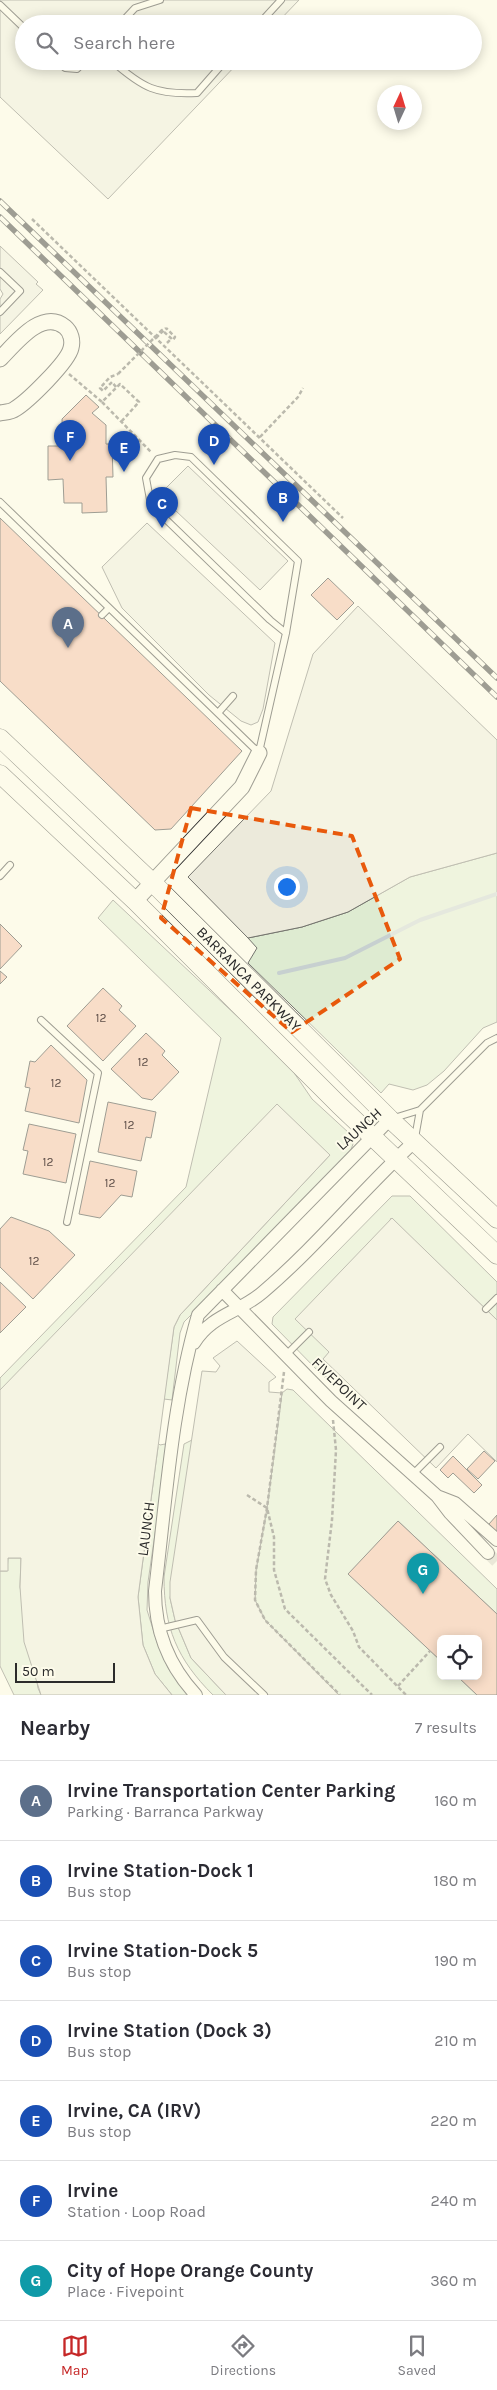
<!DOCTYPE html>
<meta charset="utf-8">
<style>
:root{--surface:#fff;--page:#f2f2f3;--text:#2b2b33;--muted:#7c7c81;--line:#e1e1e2;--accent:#c62828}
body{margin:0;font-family:Karla,sans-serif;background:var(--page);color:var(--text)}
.controls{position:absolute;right:15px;bottom:15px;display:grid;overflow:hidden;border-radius:8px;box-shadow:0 2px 12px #0003}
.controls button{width:45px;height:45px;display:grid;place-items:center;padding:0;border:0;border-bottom:1px solid var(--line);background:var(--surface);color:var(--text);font:25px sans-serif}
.compass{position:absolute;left:377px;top:85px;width:45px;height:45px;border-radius:50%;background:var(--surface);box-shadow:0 2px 12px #0003;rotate:4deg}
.scale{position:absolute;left:15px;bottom:12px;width:100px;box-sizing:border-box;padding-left:5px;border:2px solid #2b2b2b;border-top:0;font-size:14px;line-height:18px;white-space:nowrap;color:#2b2b2b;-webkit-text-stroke:4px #fdfbea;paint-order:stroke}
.you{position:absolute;left:286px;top:886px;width:18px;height:18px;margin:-12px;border:4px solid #fff;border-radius:50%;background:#1a73e8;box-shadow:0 0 0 8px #1a73e833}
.badge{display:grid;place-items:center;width:32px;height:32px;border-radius:50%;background:var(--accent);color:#fff;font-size:16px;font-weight:700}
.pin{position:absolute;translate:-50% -41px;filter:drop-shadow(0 1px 2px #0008)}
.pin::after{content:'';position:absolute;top:26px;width:18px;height:15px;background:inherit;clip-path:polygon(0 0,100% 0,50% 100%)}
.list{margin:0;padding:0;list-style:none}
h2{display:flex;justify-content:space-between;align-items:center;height:65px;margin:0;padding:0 20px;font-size:21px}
h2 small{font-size:16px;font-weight:400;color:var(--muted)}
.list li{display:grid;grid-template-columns:32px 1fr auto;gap:15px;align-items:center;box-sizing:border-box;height:80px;padding:0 20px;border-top:1px solid var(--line)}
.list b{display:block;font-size:19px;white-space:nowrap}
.list p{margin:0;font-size:16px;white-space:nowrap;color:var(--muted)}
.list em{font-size:16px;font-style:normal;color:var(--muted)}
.icon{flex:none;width:28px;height:28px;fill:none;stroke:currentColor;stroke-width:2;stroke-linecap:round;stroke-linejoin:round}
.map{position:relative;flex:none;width:497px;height:1695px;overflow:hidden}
.search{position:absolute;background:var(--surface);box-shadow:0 2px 12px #0003;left:15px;right:15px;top:15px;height:55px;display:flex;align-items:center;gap:12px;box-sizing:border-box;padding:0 18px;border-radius:28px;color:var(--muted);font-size:19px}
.sheet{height:625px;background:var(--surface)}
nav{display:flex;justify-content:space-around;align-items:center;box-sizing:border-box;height:70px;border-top:1px solid var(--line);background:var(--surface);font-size:14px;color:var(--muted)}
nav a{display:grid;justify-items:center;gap:2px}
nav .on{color:var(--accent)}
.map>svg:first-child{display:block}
</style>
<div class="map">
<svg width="497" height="1695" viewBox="0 0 497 1695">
<rect width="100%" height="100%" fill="#fdfbea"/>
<path fill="#deebd1" stroke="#74746e" d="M497 853V1022L483 1028 444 1071 427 1085 413 1090 389 1084 381 1093 248 963 257 948 248 938 302 927 348 912 410 877Z
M113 900 288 1064 312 1099 349 1133 353 1144 348 1158 184 1322 180 1333 172 1400 164 1399 162 1411 152 1412 164 1397 174 1327 180 1315 330 1155 0 1390V1378L186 1187 221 1038 98 918Z
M392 1196H410L497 1282V1320L391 1218 330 1352 323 1359 329 1376 324 1377 272 1324 273 1317Z
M287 1389 293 1390 497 1589V1614L398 1521 349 1574 441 1661V1676H457L477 1695H339L265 1620 255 1600 256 1570 267 1508 282 1393Z
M200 1436 170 1598 175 1620 191 1658 226 1695H213C177 1659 164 1628 164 1577L184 1444Z
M154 1439 160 1445 165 1444 167 1451 148 1582 147 1610 157 1642 168 1668 188 1695H172L155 1674 143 1645 138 1597 158 1447Z
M8 1558H21L20 1587 38 1688 41 1695H14L0 1666V1571H7Z"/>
<path fill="#eceadb" stroke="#74746e" d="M0 0H299L276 24H24V61H240L108 199 0 97Z
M0 246 38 282 36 284 43 290 0 334V299L3 294 0 289Z
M188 466 288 561 260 590 159 495Z
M147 523 275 643 263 709 258 722 251 725 241 721 209 695 122 608 102 567Z
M358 606 497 740V853L410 877 348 912 302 927 248 938 188 877 271 791 313 654Z
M277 1104 330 1155 180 1315 174 1327 138 1597 143 1645 155 1674 172 1695H41L24 1642 20 1587 21 1558H8V1571H0V1390Z
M392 1218 497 1320V1462L468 1434 436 1468 323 1359 329 1352 295 1319Z
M237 1341 276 1377 269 1382V1392L282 1393 267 1508 256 1570 255 1600 265 1620 339 1695H226L191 1658 175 1620 170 1598V1582L202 1371 216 1372 220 1366 213 1358Z"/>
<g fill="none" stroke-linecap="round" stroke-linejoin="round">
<path stroke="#c7d0d0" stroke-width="4" d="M279 973 345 958 420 920 497 894"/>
</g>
<path fill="#f2b8a0" stroke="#2b2b2b" d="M86 395 99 407 92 413 106 425V444H112L113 477H106L107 512 82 513V503H64L63 479 48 480V446H63L62 419Z
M0 518 242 751 171 829 155 830 0 681Z
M328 578 354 603 337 620 311 595Z
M0 924 22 946 0 969Z
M0 971 7 977 0 984Z
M103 988 122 1006 119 1010 136 1026 103 1061 67 1026Z
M146 1033 165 1051 162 1055 179 1072 152 1100 142 1098 111 1069Z
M51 1045 87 1080 79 1123 25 1111 30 1088 25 1087 30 1061 35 1062Z
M108 1102 156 1112 151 1138 146 1137 141 1161 98 1152Z
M29 1124 76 1134 66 1183 23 1174 28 1151 23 1150Z
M90 1161 137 1171 132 1197 121 1195 100 1218 79 1214Z
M11 1217 49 1231 75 1255 33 1299 0 1267V1229Z
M0 1282 26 1307 0 1333Z
M484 1451 495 1461 478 1479 467 1469Z
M453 1456 482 1485 474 1493 453 1473 448 1478 440 1470Z
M497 1515V1532L489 1524Z
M398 1521 497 1614V1695H477L457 1676H478V1639H441V1661L348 1574Z"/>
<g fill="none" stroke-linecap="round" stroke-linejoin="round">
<path stroke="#d3d1c4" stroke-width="12" stroke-dasharray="12 6" stroke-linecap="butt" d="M488 1553 497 1562"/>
<defs>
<path id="service" d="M0 5 24 28
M120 24 135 8 160 0
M259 24 281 0
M58 61 65 68 77 69 85 61
M112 61C143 88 156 95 197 93L225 61
M0 272 20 291 0 312
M0 502 259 753
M102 615 109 608
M218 713 233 696
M259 752 286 633 298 561 191 457 175 455 158 459 146 478 151 505 270 620 286 633
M0 876 10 865
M41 1020 98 1073 67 1222
M394 1118 420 1110 487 1043 497 1038
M415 1138 420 1110
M486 1309 497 1298
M286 1355 309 1332
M413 1474 440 1447
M159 1629 197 1620 224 1657 264 1695"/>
<path id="minor" d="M222 1290 331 1401 437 1496 450 1513 488 1553
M194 1343C212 1314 239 1313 263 1292 317 1246 362 1190 414 1142
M437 1496 455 1503 497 1540
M196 1695C169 1666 155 1631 155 1591 166 1499 172 1405 198 1315L390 1119"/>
<path id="tertiary" d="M0 359C15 344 42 308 65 327 71 332 73 341 71 348 68 362 28 401 15 409 11 412 5 412 0 413
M135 901 242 787 259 753"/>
<path id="secondary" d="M0 738 153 883 390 1119 497 1219
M0 774 135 901 339 1105 497 1255"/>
</defs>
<use href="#service" stroke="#2b2b2b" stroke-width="8"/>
<use href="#minor" stroke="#2b2b2b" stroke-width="14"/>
<use href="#tertiary" stroke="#2b2b2b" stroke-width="17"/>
<use href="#secondary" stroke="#2b2b2b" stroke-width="19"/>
<path stroke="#6a6964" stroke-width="2.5" stroke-dasharray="4 2.5" stroke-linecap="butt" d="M32 219 343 518
M156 338 166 328
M167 343 170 340
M69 374 102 402 120 384 139 402 121 422
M116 387 112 382 103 391 100 388 110 377 118 374
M102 402 152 453
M260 437 298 397 303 388
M284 1372 267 1508 256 1570 255 1600 265 1620 340 1695
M333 1420 336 1450 332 1520 325 1579 331 1595 353 1631 359 1647 406 1695
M247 1495 267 1508 274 1537V1570L285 1609 372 1695
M398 1686 430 1651"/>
<use href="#service" stroke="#fdfbea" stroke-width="6"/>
<use href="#minor" stroke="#fdfbea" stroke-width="12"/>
<use href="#tertiary" stroke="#fdfbea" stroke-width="15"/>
<use href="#secondary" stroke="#fdfbea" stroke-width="18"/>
<defs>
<path id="rail" d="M0 201 497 678
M0 217 497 697"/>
</defs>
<use href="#rail" stroke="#2b2b2b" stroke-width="5.5"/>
<use href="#rail" stroke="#fdfbea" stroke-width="4" stroke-dasharray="11" stroke-linecap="butt"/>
<path stroke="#6a6964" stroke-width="2.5" stroke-dasharray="4 2.5" stroke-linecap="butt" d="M118 374 162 330 173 340 175 337 166 328"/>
</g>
<path d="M0 0H497V1695H0ZM191 808 352 836 400 959 292 1032 161 918Z" fill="#fdfbea" fill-opacity=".55" fill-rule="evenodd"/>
<path fill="none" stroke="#e8590c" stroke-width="4" stroke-dasharray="10 6" stroke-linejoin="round" d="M191 808 352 836 400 959 292 1032 161 918Z"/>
<g text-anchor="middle" stroke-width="4" stroke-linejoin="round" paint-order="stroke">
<g font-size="12" fill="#5d4e48">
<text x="101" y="1022">12</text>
<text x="143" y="1066">12</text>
<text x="56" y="1087">12</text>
<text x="129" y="1129">12</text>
<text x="48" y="1166">12</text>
<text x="110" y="1187">12</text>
<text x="34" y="1265">12</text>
</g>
<g font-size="15" fill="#2b2b2b" stroke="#fdfbea">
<text transform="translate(249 979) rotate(45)" y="5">BARRANCA PARKWAY</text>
<text transform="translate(359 1129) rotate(-42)" y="5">LAUNCH</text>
<text transform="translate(339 1384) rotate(44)" y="5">FIVEPOINT</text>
<text transform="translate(146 1529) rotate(-83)" y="5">LAUNCH</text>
</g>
</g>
</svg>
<div class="controls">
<button><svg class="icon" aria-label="locate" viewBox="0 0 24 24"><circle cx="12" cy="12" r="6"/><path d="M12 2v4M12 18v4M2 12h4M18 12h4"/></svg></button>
</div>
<svg class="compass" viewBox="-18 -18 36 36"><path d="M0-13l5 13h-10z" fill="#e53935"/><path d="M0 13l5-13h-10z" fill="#7c7c81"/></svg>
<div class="scale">50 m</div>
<div class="you"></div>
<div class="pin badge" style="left:68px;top:648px;background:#5c6f8a">A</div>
<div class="pin badge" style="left:283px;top:522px;background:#1a4fb4">B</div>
<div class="pin badge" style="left:162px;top:528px;background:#1a4fb4">C</div>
<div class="pin badge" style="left:214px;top:465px;background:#1a4fb4">D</div>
<div class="pin badge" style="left:124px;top:472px;background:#1a4fb4">E</div>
<div class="pin badge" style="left:70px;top:461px;background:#1a4fb4">F</div>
<div class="pin badge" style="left:423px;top:1594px;background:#0f9aa8">G</div>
<div class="search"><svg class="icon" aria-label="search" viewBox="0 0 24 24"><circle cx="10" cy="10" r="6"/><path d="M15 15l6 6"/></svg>Search here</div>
</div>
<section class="sheet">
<h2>Nearby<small>7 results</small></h2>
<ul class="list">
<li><span class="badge" style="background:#5c6f8a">A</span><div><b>Irvine Transportation Center Parking</b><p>Parking · Barranca Parkway</p></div><em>160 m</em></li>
<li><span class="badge" style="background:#1a4fb4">B</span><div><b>Irvine Station-Dock 1</b><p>Bus stop</p></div><em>180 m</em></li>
<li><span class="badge" style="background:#1a4fb4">C</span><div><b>Irvine Station-Dock 5</b><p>Bus stop</p></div><em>190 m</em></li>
<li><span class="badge" style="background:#1a4fb4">D</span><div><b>Irvine Station (Dock 3)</b><p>Bus stop</p></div><em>210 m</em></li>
<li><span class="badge" style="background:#1a4fb4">E</span><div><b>Irvine, CA (IRV)</b><p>Bus stop</p></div><em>220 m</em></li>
<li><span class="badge" style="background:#1a4fb4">F</span><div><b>Irvine</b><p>Station · Loop Road</p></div><em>240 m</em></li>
<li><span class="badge" style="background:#0f9aa8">G</span><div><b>City of Hope Orange County</b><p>Place · Fivepoint</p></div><em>360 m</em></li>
</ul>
</section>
<nav>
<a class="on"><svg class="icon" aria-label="map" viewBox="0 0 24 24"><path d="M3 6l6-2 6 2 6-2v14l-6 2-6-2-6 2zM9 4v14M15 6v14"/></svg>Map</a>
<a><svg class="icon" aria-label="directions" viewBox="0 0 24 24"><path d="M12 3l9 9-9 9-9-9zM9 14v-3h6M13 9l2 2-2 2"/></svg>Directions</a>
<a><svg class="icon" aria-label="saved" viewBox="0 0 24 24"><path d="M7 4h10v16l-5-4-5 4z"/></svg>Saved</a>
</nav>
